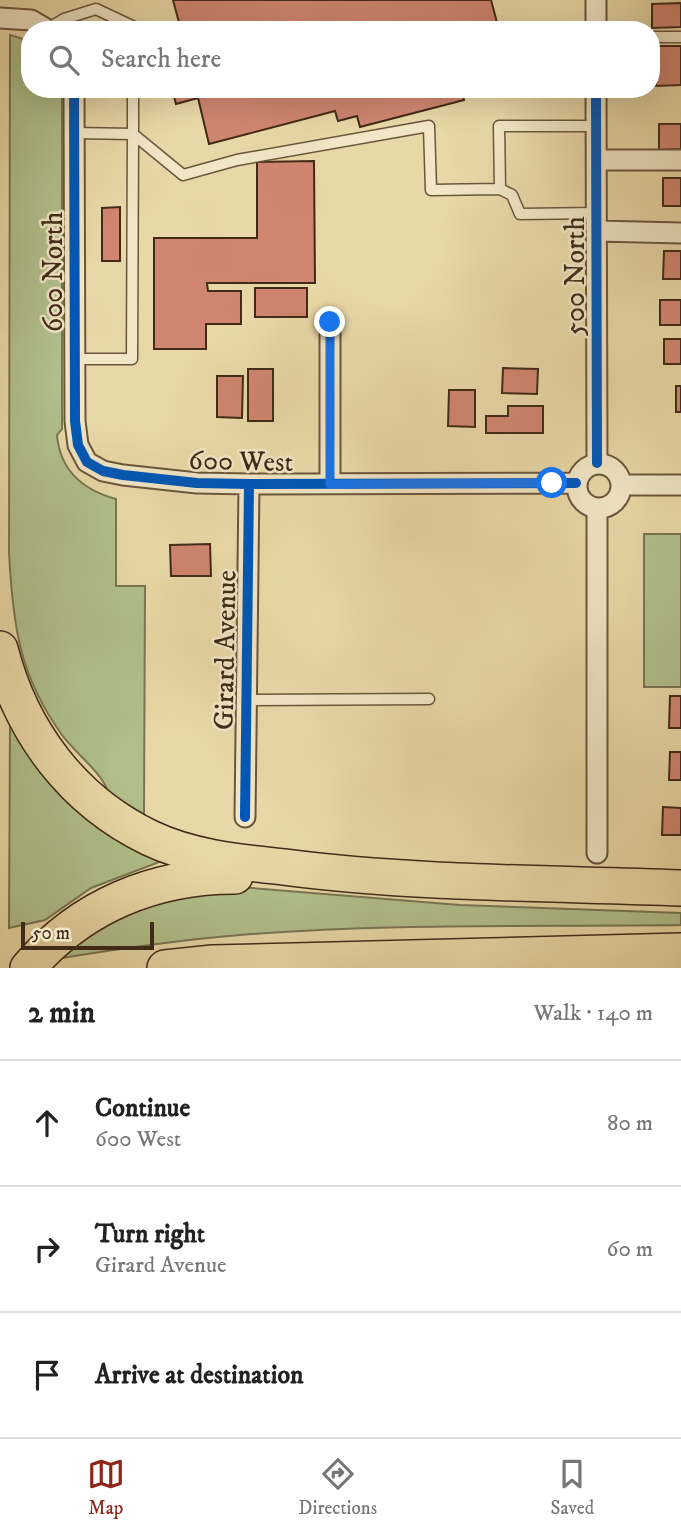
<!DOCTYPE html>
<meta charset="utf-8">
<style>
:root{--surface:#fff;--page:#f6f6f6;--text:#222;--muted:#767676;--line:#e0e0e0;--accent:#8f2418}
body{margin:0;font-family:"IM FELL DW Pica",serif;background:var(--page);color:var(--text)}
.scale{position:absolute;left:21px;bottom:18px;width:133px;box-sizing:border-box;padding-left:7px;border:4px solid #412b17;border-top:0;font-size:19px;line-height:24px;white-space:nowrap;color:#412b17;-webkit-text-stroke:5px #f1e6c6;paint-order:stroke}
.stop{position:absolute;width:21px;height:21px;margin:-16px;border:5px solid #1a73e8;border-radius:50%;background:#fff}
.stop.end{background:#1a73e8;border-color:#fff;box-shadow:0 2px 7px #0008}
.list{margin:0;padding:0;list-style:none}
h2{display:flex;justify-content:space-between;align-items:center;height:91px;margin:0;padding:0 28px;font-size:30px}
h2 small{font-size:23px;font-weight:400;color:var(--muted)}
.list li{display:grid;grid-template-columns:46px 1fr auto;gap:21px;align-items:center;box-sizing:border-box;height:126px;padding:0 28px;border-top:2px solid var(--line)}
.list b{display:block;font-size:26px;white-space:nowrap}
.list p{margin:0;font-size:23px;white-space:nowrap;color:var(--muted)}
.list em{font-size:23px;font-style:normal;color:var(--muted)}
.icon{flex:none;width:38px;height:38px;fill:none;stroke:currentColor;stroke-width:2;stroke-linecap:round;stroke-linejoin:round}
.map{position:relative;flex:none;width:681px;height:968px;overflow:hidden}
.search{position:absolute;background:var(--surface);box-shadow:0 7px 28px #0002;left:21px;right:21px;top:21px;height:77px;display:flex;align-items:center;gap:18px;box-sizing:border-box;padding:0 24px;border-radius:28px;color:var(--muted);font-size:26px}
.sheet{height:469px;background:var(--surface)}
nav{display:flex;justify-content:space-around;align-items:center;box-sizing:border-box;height:98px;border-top:2px solid var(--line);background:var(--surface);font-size:19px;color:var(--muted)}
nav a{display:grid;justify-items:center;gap:4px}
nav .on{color:var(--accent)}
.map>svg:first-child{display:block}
</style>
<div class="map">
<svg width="681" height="968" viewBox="0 0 681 968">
<rect width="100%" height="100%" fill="#e9d8a7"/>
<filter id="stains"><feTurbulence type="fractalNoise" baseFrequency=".00286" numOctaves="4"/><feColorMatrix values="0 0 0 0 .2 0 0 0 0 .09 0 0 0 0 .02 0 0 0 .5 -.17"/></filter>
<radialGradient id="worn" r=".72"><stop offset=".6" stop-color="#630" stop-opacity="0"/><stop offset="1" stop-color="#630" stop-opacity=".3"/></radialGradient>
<path fill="#b1c08b" stroke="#797651" stroke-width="2" d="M10 35 30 41V89H62V429L57 435C60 470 83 490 116 499V586H145L144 814 109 794C102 772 76 754 62 735 19 675 13 626 9 553Z
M644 534H681V687H644Z
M10 723 162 861 91 888 45 920 9 928Z
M240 887 460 905 681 913V925C535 927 387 923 240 935 179 940 117 949 56 959L68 946 154 899Z"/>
<path fill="#d08570" stroke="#412b17" stroke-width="2" d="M173 0H491L499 30H181Z
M681 3V27L652 28V4Z
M656 46H681V85L656 86Z
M172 89H461L464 100 360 127 357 116 338 121 335 111 209 144 198 98 176 104Z
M659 124H681V149L659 150Z
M314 161 315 283H207L208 291H241V324H206V349H154V238H257V162Z
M663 178H681V206H663Z
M120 207V261H102V208Z
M664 251H681V279H663Z
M255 288H307V317H255Z
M660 300H681V325H660Z
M664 339H681V364H664Z
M503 368 538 369 537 394 502 393Z
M248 369H273V421H248Z
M217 376H243L242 418 217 417Z
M676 386H681V412H676Z
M449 390H475V427L448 426Z
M508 406H543V433H486V416H508Z
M210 544 211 576H171L170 545Z
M670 696H681V728H669Z
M670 752H681V780H669Z
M663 807 681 808V835H662Z"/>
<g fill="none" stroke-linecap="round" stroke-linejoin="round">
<defs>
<path id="service" d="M47 29 64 19 96 9 132 26V30
M651 37H681
M133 89V134L183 175 237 160 429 126 431 190 500 189 499 126H597
M74 133 133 134 132 359H75
M500 189 512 195 520 214 597 213
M246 700 429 699"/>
<path id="minor" d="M596 0V30
M0 18 31 20 48 30
M74 89 75 421 78 445 87 462 103 471 123 475 197 483 249 484 576 483
M596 89 597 463
M597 160H681
M597 231 681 233
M577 486a22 22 0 1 1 44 0a22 22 0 1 1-44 0Z
M330 484V322
M621 485H681
M245 817 249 484
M597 853V508"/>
<path id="motorway" d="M0 649C21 732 73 801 150 838 192 858 238 862 284 867 415 884 549 883 681 888
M28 968C81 906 154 876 235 876
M165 968 213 963 681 951"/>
</defs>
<use href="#service" stroke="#6b563b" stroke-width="13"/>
<use href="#minor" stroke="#6b563b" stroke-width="23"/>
<use href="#motorway" stroke="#412b17" stroke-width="38"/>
<use href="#service" stroke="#f1e6c6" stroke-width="10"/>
<use href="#minor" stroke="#f1e6c6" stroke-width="19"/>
<use href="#motorway" stroke="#e9d8a7" stroke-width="35"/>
<defs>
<path id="cycleway" d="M74 89 75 421 78 445 87 462 103 471 123 475 197 483 249 484 576 483
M596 89 597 463
M245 817 249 484"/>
</defs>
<use href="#cycleway" stroke="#f1e6c6" stroke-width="15"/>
<use href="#cycleway" stroke="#0057b8" stroke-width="10"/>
</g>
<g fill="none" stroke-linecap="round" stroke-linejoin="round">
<path stroke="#1a73e8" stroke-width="9" d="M330 322V484L552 483"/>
</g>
<g text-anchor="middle" stroke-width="5" stroke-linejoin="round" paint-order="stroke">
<g font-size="28" fill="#412b17" stroke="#f1e6c6">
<text transform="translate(52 272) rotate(-90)" y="10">600 North</text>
<text transform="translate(574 276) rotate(-90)" y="10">500 North</text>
<text transform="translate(241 460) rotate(1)" y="10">600 West</text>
<text transform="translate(224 650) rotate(-89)" y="10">Girard Avenue</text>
</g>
</g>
<rect width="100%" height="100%" filter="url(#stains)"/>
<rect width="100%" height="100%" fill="url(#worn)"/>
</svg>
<div class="scale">50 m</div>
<div class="stop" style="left:552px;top:483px"></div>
<div class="stop end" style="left:330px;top:322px"></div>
<div class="search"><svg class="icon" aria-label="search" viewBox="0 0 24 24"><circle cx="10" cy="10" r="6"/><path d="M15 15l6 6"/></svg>Search here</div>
</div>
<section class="sheet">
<h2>2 min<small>Walk · 140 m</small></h2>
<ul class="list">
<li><svg class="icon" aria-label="ahead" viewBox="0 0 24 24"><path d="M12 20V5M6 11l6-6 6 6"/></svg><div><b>Continue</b><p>600 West</p></div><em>80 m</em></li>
<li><svg class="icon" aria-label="right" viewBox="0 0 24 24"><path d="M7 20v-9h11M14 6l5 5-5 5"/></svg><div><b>Turn right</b><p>Girard Avenue</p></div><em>60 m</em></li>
<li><svg class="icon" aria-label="arrive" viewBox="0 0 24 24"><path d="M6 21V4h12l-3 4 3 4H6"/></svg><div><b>Arrive at destination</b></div></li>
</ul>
</section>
<nav>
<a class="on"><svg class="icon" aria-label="map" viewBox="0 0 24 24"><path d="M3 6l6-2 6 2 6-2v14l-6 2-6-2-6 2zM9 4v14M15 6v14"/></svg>Map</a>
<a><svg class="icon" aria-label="directions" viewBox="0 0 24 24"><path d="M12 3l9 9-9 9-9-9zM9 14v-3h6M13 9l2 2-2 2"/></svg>Directions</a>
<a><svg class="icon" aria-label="saved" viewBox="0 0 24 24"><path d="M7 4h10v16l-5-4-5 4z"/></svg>Saved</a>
</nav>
